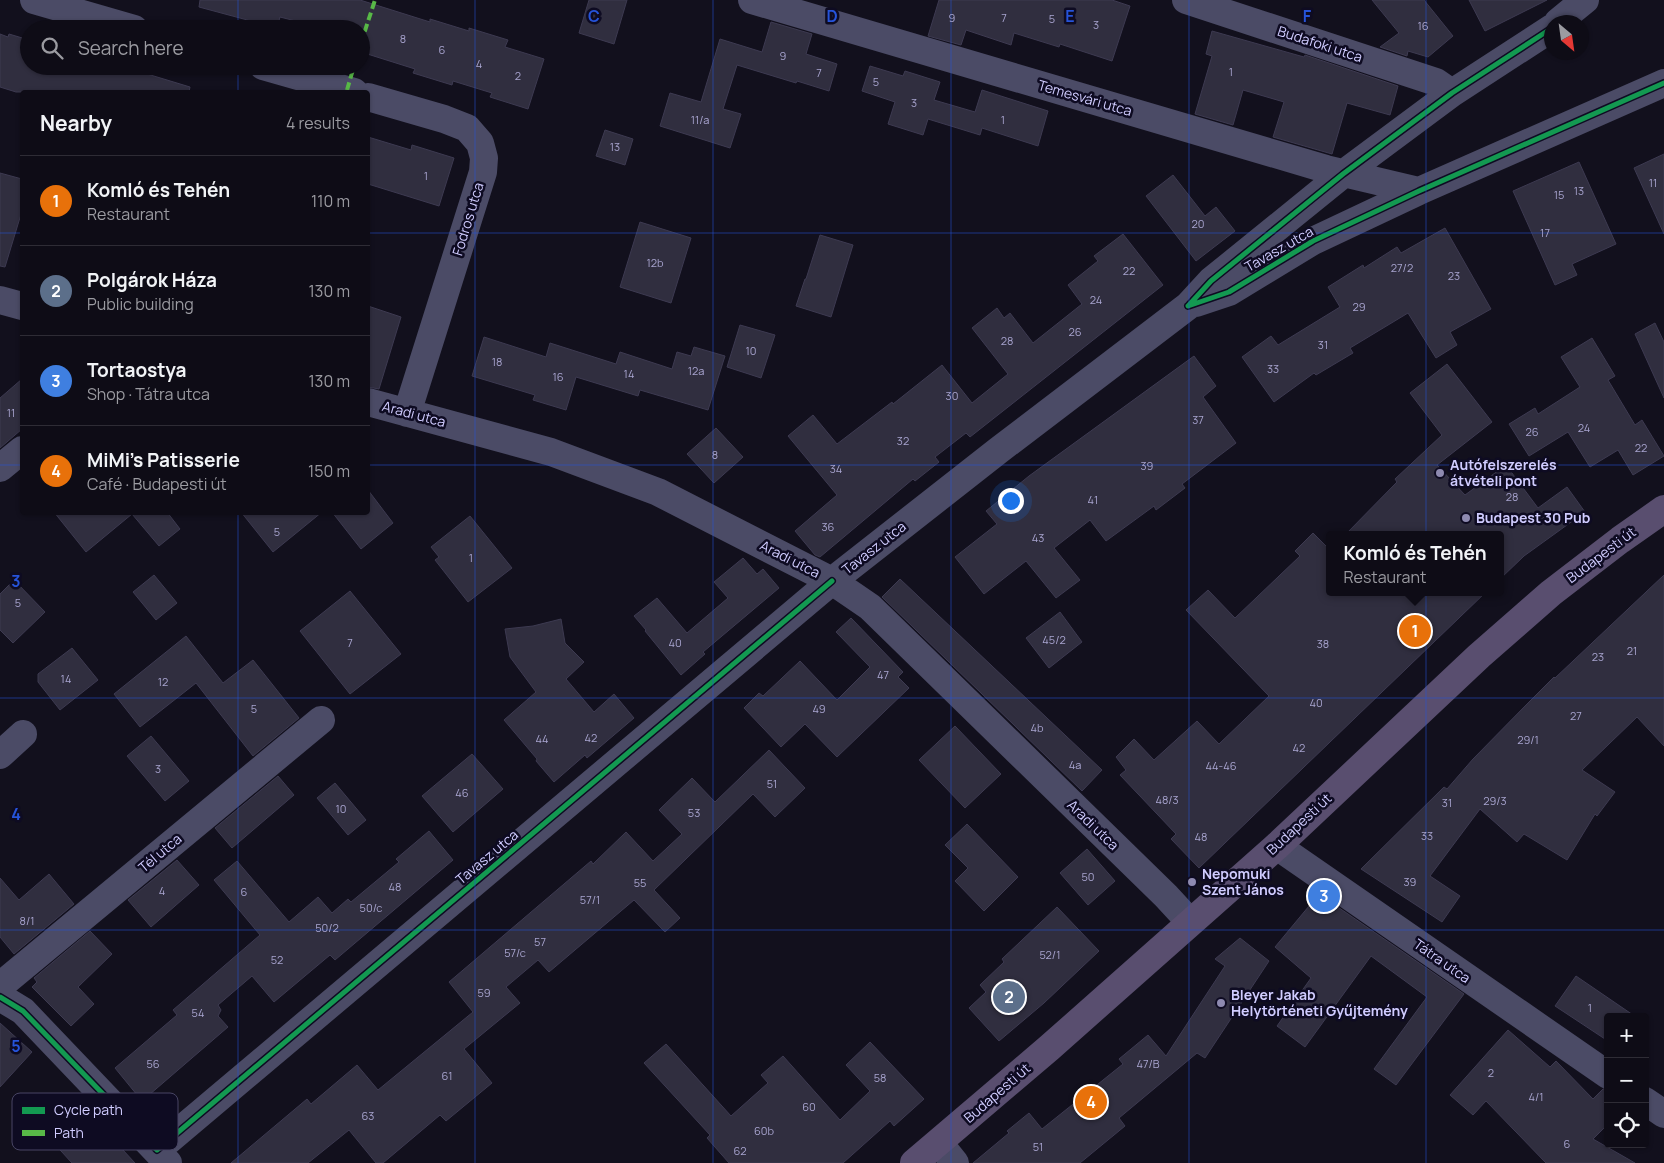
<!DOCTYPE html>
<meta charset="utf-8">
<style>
:root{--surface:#0e0c16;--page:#1c1a23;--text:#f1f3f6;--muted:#9b9ba1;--line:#2e2c35;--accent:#8e8ab0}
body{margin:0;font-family:Manrope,sans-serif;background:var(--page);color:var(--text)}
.controls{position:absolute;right:15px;bottom:15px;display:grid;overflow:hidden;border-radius:5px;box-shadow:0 1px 4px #0004}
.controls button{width:45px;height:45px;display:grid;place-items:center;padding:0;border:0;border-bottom:1px solid var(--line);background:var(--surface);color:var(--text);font:25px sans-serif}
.compass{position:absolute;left:1544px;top:15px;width:45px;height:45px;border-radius:50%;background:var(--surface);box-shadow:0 1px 4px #0004;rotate:151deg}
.you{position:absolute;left:1010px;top:500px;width:18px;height:18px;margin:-12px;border:4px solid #fff;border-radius:50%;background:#1a73e8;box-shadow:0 0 0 8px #1a73e833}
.badge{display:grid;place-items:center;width:32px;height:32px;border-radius:50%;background:var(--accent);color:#fff;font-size:16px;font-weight:700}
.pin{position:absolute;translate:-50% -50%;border:2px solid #fff;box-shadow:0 1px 5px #0006}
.popup{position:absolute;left:1326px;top:531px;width:178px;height:65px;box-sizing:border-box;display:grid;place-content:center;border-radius:5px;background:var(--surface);filter:drop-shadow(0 1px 4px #0005);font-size:16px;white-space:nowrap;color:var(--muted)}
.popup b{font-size:19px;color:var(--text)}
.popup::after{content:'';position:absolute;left:50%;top:100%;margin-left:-10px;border:10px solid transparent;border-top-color:var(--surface)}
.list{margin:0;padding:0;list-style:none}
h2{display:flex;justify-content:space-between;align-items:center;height:65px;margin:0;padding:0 20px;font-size:21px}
h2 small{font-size:16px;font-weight:400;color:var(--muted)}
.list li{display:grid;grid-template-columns:32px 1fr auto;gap:15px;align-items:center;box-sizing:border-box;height:90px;padding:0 20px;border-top:1px solid var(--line)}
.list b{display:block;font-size:19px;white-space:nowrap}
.list p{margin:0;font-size:16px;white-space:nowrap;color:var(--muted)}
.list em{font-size:16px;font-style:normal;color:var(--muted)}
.icon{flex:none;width:28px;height:28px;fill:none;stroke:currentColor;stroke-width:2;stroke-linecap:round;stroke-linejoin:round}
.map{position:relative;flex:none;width:1664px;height:1163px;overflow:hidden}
.search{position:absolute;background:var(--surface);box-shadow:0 1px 4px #0004;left:20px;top:20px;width:350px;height:55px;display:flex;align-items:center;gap:12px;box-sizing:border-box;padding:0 18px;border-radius:28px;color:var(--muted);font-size:19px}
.panel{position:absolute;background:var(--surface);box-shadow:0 1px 4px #0004;left:20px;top:90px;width:350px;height:425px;border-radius:5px}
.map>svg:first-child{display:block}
</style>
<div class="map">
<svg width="1664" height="1163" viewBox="0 0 1664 1163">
<rect width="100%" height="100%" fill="#12101d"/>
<path fill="#302e3f" stroke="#3d3a51" d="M200 0H360L430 22V19L469 31V28L508 40 505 47 544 59 528 109 490 97 492 93 453 81 452 85 413 73 415 69 361 52V29H327L280 17 277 28 199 7Z
M589 0H627L614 44 579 33Z
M939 0H1112L1130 6 1112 61 1060 44 1059 47 1014 33 1011 45 966 30 961 45 928 36Z
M1372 0H1424L1453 36 1428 57 1408 51 1407 56 1380 47 1399 33Z
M1469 0H1547L1485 31Z
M771 22 812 34 806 54 837 64 829 91 797 81 796 83 737 65 723 109 741 114 730 148 660 126 670 93 701 102 720 39 762 52Z
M1212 31 1304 57 1305 55 1398 86 1390 115 1347 103 1332 154 1273 137 1284 102 1243 90 1233 125 1195 114 1212 56 1206 54Z
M0 34 8 37 9 34 29 40V66H121L190 87 189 92H16L0 87Z
M870 66 903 76 905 71 940 82 934 100 975 112 982 90 1048 111 1038 146 982 128 980 135 928 119 923 135 888 124 895 102 862 91Z
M605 130 633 139 625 165 596 156Z
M368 137 411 150 412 145 454 158 439 206 368 184Z
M1664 154V234L1634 168Z
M1579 162 1616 244 1572 264 1577 275 1555 285 1513 191Z
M0 173 22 179V211L5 267 0 266Z
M1173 175 1205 216 1216 207 1235 231 1196 261 1146 196Z
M640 222 691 238 671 303 620 287Z
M1445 228 1491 309 1450 332 1457 345 1436 358 1408 313 1350 348 1353 353 1316 375 1314 373 1274 402 1242 357 1271 336 1278 345 1340 307 1328 287 1363 265 1364 268 1397 247 1401 253Z
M1123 234 1163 285 970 437 966 433 935 457 939 462 915 481 913 479 820 557 815 555 795 531 837 495 788 436 813 415 837 444 892 402 893 404 942 365 972 403 1008 374 972 328 997 308 1004 318 1010 313 1033 343 1082 304 1068 285 1098 261 1094 256Z
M820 235 853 245 831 317 796 306 805 279H806Z
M368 306 401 317 379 389 368 387Z
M1655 323 1664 342V398L1635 334Z
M740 325 775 335 761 378 727 367Z
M484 337 546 357 550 343 616 364 620 352 672 369 677 352 691 356 694 347 725 356 708 410 640 390 638 396 576 377 566 410 533 400 535 395 472 376Z
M1592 338 1615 376 1608 380 1635 425 1642 420 1664 456 1633 475 1618 450 1590 467 1568 432 1529 456 1509 424 1535 408 1538 414 1580 387 1561 357Z
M1194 356 1216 386 1203 397 1236 443 1182 484 1185 488 1156 510 1154 506 1106 541 1090 520 1054 548 1080 580 1056 598 1026 561 984 594 955 557 997 524 986 511 1029 476Z
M1447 364 1492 422 1437 465 1465 495 1506 465 1538 508 1567 487 1585 512 1524 556 1500 579V535H1345L1397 482 1395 479 1442 435 1410 393Z
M22 379V429L0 448V398Z
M716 428 743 457 714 483 687 454Z
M368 490 393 523 361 549 332 512H368Z
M54 512H167L180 529 159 546 132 514 86 552Z
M241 512H322L273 552Z
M470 516 512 568 468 602 435 560 439 557 431 547Z
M1313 533 1330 550V592H1486L1199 868 1171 839 1176 834 1120 775 1126 770 1116 757 1134 739 1154 760 1197 721 1219 744 1269 696 1186 610 1208 590 1235 618 1300 556 1295 551Z
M743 558 757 574 763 569 779 588 703 652 705 654 681 675 645 631 646 630 634 616 657 598 687 633 728 598 714 582Z
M154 575 177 603 156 620 133 592Z
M1664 575V746L1637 717 1582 770 1615 792 1597 816 1595 814 1567 860 1524 834 1517 842 1480 809 1430 876 1460 896 1442 922 1361 869 1444 787 1447 789 1473 759 1529 702 1554 677 1555 678Z
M900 579 1102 770 1082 791 882 597Z
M14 580 45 612 13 643 0 630V594Z
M350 591 401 654 350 694 300 631Z
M1060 612 1082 642 1049 668 1026 638Z
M851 618 903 672 898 677 909 688 837 757 805 724 781 747 744 708 759 693 763 696 800 661 837 700 870 667 836 632Z
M561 619 565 643 584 662 566 679 594 712 614 694 634 718 587 758 585 755 554 782 536 761 537 759 504 720 536 692 510 657 505 629 533 626Z
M186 636 223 683 253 660 299 718 253 756 196 683 140 727 114 694Z
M72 648 98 680 60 710 38 682V674Z
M955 726 1001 774 965 808 919 760Z
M151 736 189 781 165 801 127 756Z
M769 750 805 788 775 817 753 794 654 890 680 918 665 932 634 900 549 972 538 960 506 987 520 1003 464 1049 492 1083 446 1121 440 1115 383 1163H376L349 1130 308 1163H231L307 1099 311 1104 357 1065 378 1090 473 1012 449 982 591 861 593 864 626 832 653 861 682 834 659 810 692 778 715 802Z
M472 754 503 789 453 832 422 796Z
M278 776 294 795 232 848 215 828Z
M335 783 366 820 348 835 317 798Z
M967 824 1018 877 984 911 955 881 968 868 945 845Z
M429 831 453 860 335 960 330 955 274 1002 252 976 218 1005 221 1010 218 1016 228 1027 142 1101 115 1068 177 1015 173 1010 260 935 214 880 237 861 289 922 318 897 332 913 348 899 351 902 399 862 396 859Z
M1087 849 1115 881 1088 905 1060 873Z
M177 860 199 885 151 927 128 900Z
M49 874 74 904 14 954 0 937V878L19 900Z
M1319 894 1464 994 1396 1085 1374 1069 1427 997 1371 956 1305 1047 1277 1026 1311 978 1275 947Z
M1057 907 1099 951 1044 1003 999 1041 969 1008 986 992 980 985 1004 962 1002 959Z
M90 931 112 954 78 987 94 1004 71 1026 32 987 37 982 34 978Z
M1240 938 1269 961 1205 1058 1197 1053 1119 1118 1125 1126 1080 1163H973L1009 1133 1007 1131 1029 1113 1042 1129 1123 1064 1119 1059 1148 1035 1166 1056 1225 966 1215 959Z
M1576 976 1636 1017H1608V1041L1555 1006Z
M0 1023 32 1052 0 1087Z
M1508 1030 1550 1067 1556 1061 1593 1099 1603 1089 1608 1090V1124L1593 1139 1635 1163H1546L1486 1101 1473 1115 1450 1095Z
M870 1042 924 1099 894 1126 890 1121 843 1163H729L707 1138 710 1135 644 1063 666 1044 731 1116 768 1083 761 1075 783 1056 840 1120 870 1091 846 1065Z
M84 1108 135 1163H72L50 1139Z"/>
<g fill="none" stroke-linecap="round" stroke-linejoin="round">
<path stroke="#4b4b66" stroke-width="28" d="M34 0 134 29
M752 0 1326 169 1419 191
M1186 0 1436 82 1452 93
M1558 22 1585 0
M263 66 354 92
M368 97 444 119 467 128 480 143 484 158 483 172 407 413
M0 300 22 306
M1196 303 1229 292 1313 241 1419 191 1664 83
M368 402 551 452 658 492 832 581 870 607 1166 896 1190 922
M0 468 22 450
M0 755 23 734
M1277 846 1608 1075
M0 986 321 720
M0 997 23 1011 168 1163
M1645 1101 1664 1114
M939 1143 955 1163
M157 1150 832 581 999 450 1188 306 1211 281 1343 174 1452 93 1552 28"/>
<path stroke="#594e6f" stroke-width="28" d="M914 1163 1049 1048 1277 846 1479 656 1551 593 1620 540 1664 509"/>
<path stroke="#58b947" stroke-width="4" stroke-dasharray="8 4" stroke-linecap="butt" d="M361 43 375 0
M347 90 354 66"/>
<defs>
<path id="cycleway" d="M1189 305 1211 281 1343 174 1452 93 1552 28
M1188 306 1229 292 1313 241 1419 191 1664 83
M0 997 23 1011 157 1150 832 581"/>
</defs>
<use href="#cycleway" stroke="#0e0b22" stroke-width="8"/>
<use href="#cycleway" stroke="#139951" stroke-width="5"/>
</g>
<path fill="none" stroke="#2654da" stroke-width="1" stroke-opacity="0.55" d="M238 0V29M475 0V1163M713 0V1163M951 0V1163M1189 0V1163M1426 0V1163M238 66V92M0 233H22M368 233H1664M0 465H22M368 465H1664M238 512V1163M0 698H1664M0 930H1664"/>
<g fill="#8e8ab0" stroke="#0e0b22" stroke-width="2">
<circle cx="1440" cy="473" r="5"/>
<circle cx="1466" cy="518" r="5"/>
<circle cx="1192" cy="882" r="5"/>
<circle cx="1221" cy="1003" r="5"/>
</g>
<g text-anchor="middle" stroke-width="5" stroke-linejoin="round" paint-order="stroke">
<g font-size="11" fill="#a8a4cf">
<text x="952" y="22">9</text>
<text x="1004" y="22">7</text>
<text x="1052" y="23">5</text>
<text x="1096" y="29">3</text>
<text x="1423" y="30">16</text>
<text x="403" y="43">8</text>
<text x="442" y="54">6</text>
<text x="783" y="60">9</text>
<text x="479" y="68">4</text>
<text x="1231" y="76">1</text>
<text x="819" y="77">7</text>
<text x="518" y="80">2</text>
<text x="876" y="86">5</text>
<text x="914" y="107">3</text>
<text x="700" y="124">11/a</text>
<text x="1003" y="124">1</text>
<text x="615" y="151">13</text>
<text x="426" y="180">1</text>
<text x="1653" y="187">11</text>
<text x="1579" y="195">13</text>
<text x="1559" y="199">15</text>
<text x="1198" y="228">20</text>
<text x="1545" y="237">17</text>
<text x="655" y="267">12b</text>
<text x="1402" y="272">27/2</text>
<text x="1129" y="275">22</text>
<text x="1454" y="280">23</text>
<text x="1096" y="304">24</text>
<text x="1359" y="311">29</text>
<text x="1075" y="336">26</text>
<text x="1007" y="345">28</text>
<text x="1323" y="349">31</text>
<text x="751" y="355">10</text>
<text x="497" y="366">18</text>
<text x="1273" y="373">33</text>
<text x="696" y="375">12a</text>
<text x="629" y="378">14</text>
<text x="558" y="381">16</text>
<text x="952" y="400">30</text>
<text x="11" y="417">11</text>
<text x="1198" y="424">37</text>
<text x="1584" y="432">24</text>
<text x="1532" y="436">26</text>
<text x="903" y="445">32</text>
<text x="1641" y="452">22</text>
<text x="715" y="459">8</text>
<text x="1147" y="470">39</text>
<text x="836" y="473">34</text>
<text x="1512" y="501">28</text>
<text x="1093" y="504">41</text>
<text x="828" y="531">36</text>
<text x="277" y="536">5</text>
<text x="1038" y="542">43</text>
<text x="471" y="562">1</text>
<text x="18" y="607">5</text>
<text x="1054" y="644">45/2</text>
<text x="350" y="647">7</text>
<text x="675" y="647">40</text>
<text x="1323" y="648">38</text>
<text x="1632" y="655">21</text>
<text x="1598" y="661">23</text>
<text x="883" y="679">47</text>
<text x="66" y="683">14</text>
<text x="163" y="686">12</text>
<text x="1316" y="707">40</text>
<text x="254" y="713">5</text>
<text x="819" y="713">49</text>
<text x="1576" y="720">27</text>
<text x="1037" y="732">4b</text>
<text x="591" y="742">42</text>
<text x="542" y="743">44</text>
<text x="1528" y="744">29/1</text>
<text x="1299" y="752">42</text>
<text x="1075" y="769">4a</text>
<text x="1221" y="770">44-46</text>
<text x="158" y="773">3</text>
<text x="772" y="788">51</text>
<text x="462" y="797">46</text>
<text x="1167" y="804">48/3</text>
<text x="1495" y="805">29/3</text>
<text x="1447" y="807">31</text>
<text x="341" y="813">10</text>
<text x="694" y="817">53</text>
<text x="1427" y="840">33</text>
<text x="1201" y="841">48</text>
<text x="1088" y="881">50</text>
<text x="1410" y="886">39</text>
<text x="640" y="887">55</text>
<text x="395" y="891">48</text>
<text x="162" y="895">4</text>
<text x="244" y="896">6</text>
<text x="590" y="904">57/1</text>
<text x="371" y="912">50/c</text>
<text x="27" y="925">8/1</text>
<text x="327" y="932">50/2</text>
<text x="540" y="946">57</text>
<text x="515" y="957">57/c</text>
<text x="1050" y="959">52/1</text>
<text x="277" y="964">52</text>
<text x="484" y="997">59</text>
<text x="1590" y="1012">1</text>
<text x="198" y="1017">54</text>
<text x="153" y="1068">56</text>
<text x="1148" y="1068">47/B</text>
<text x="1491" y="1077">2</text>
<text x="447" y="1080">61</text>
<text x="880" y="1082">58</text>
<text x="1536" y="1101">4/1</text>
<text x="809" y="1111">60</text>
<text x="368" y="1120">63</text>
<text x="764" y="1135">60b</text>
<text x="1567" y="1148">6</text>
<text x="1038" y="1151">51</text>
<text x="740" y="1155">62</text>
</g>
<g font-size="14" fill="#d0ccff" stroke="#0e0b22">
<text transform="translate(1320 44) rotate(18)" y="5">Budafoki utca</text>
<text transform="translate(1085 98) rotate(16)" y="5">Temesvári utca</text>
<text transform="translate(468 219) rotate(-73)" y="5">Fodros utca</text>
<text transform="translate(1279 249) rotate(-30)" y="5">Tavasz utca</text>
<text transform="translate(414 414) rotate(15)" y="5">Aradi utca</text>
<text transform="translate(874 548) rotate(-38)" y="5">Tavasz utca</text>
<text transform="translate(1601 555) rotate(-37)" y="5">Budapesti út</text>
<text transform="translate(790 559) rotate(27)" y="5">Aradi utca</text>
<text transform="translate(1299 824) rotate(-43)" y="5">Budapesti út</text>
<text transform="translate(1093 825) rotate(44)" y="5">Aradi utca</text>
<text transform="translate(160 853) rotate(-40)" y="5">Tél utca</text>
<text transform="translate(487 857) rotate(-40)" y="5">Tavasz utca</text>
<text transform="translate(1442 961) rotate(35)" y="5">Tátra utca</text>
<text transform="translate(997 1093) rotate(-41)" y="5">Budapesti út</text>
</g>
<g font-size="14" font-weight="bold" fill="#d0ccff" stroke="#0e0b22" text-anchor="start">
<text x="1450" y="470">Autófelszerelés<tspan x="1450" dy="16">átvételi pont</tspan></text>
<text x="1476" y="523">Budapest 30 Pub</text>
<text x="1202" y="879">Nepomuki<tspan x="1202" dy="16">Szent János</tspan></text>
<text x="1231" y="1000">Bleyer Jakab<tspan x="1231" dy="16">Helytörténeti Gyűjtemény</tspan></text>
</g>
</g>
<rect x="12" y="1093" width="166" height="57" rx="8" fill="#0e0b22" stroke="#484564" stroke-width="1"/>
<rect x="22" y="1107" width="23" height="7" fill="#139951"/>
<rect x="22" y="1130" width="23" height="6" fill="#58b947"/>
<g font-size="14" fill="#d0ccff">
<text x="54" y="1115">Cycle path</text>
<text x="54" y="1138">Path</text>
</g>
<g font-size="16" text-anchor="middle" font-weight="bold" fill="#2654da" stroke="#0e0b22" stroke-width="5" stroke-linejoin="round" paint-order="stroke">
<text x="594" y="22">C</text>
<text x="832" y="22">D</text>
<text x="1070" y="22">E</text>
<text x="1307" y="22">F</text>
<text x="16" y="587">3</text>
<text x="16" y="820">4</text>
<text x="16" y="1052">5</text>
</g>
</svg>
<div class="controls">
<button>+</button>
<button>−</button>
<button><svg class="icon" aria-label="locate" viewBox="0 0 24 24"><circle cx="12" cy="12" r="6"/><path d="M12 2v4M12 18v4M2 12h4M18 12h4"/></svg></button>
</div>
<svg class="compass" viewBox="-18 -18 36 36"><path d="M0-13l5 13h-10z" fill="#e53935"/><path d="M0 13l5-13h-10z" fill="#9b9ba1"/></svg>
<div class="you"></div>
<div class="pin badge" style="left:1415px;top:631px;background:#e8710a">1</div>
<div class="popup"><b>Komló és Tehén</b>Restaurant</div>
<div class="pin badge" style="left:1009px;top:997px;background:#5c6f8a">2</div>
<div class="pin badge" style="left:1324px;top:896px;background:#3f7fe0">3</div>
<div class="pin badge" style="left:1091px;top:1102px;background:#e8710a">4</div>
<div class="search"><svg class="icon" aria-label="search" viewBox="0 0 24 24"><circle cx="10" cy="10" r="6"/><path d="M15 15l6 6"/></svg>Search here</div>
<section class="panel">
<h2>Nearby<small>4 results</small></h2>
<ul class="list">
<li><span class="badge" style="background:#e8710a">1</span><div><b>Komló és Tehén</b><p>Restaurant</p></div><em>110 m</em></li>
<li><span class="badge" style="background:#5c6f8a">2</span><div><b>Polgárok Háza</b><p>Public building</p></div><em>130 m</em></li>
<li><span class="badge" style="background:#3f7fe0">3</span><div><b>Tortaostya</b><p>Shop · Tátra utca</p></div><em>130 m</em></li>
<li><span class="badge" style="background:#e8710a">4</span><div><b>MiMi's Patisserie</b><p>Café · Budapesti út</p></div><em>150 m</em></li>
</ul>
</section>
</div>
